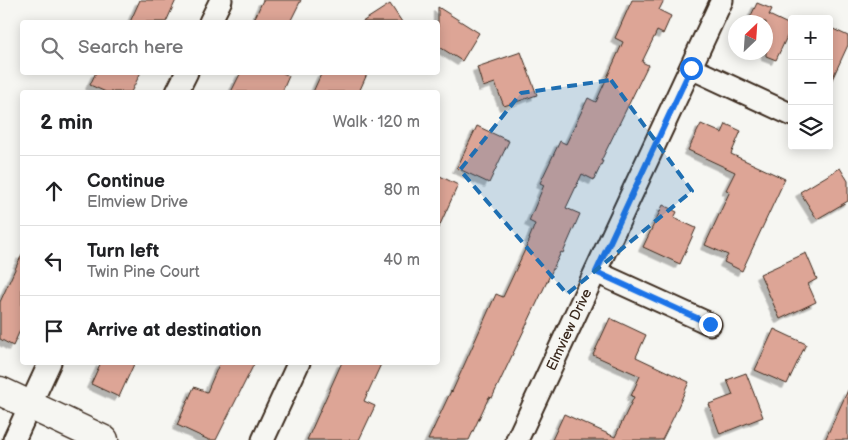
<!DOCTYPE html>
<meta charset="utf-8">
<style>
:root{--surface:#fff;--page:#f6f6f6;--text:#202124;--muted:#757577;--line:#e0e0e0}
body{margin:0;font-family:"Balsamiq Sans",sans-serif;background:var(--page);color:var(--text)}
.controls{position:absolute;right:15px;top:15px;display:grid;overflow:hidden;border-radius:5px;box-shadow:0 2px 12px #0003}
.controls button{width:45px;height:45px;display:grid;place-items:center;padding:0;border:0;border-bottom:1px solid var(--line);background:var(--surface);color:var(--text);font:25px sans-serif}
.compass{position:absolute;left:728px;top:15px;width:45px;height:45px;border-radius:50%;background:var(--surface);box-shadow:0 2px 12px #0003;rotate:25deg}
.stop{position:absolute;width:15px;height:15px;margin:-11px;border:4px solid #1a73e8;border-radius:50%;background:#fff}
.stop.end{background:#1a73e8;border-color:#fff;box-shadow:0 1px 5px #0008}
.list{margin:0;padding:0;list-style:none}
h2{display:flex;justify-content:space-between;align-items:center;height:65px;margin:0;padding:0 20px;font-size:21px}
h2 small{font-size:16px;font-weight:400;color:var(--muted)}
.list li{display:grid;grid-template-columns:32px 1fr auto;gap:15px;align-items:center;box-sizing:border-box;height:70px;padding:0 20px;border-top:1px solid var(--line)}
.list b{display:block;font-size:19px;white-space:nowrap}
.list p{margin:0;font-size:16px;white-space:nowrap;color:var(--muted)}
.list em{font-size:16px;font-style:normal;color:var(--muted)}
.icon{flex:none;width:28px;height:28px;fill:none;stroke:currentColor;stroke-width:2;stroke-linecap:round;stroke-linejoin:round}
.map{position:relative;flex:none;width:848px;height:440px;overflow:hidden}
.search{position:absolute;background:var(--surface);box-shadow:0 2px 12px #0003;left:20px;top:20px;width:420px;height:55px;display:flex;align-items:center;gap:12px;box-sizing:border-box;padding:0 18px;border-radius:5px;color:var(--muted);font-size:19px}
.panel{position:absolute;background:var(--surface);box-shadow:0 2px 12px #0003;left:20px;top:90px;width:420px;height:275px;border-radius:5px}
.map>svg:first-child{display:block}
</style>
<div class="map">
<svg width="848" height="440" viewBox="0 0 848 440">
<defs>
<filter id="shadow"><feDropShadow dx="-4.5" dy="4.5" stdDeviation="0" flood-color="#0004"/></filter>
</defs>
<rect width="100%" height="100%" fill="#f6f6f2"/>
<filter id="ink" filterUnits="userSpaceOnUse"><feTurbulence type="fractalNoise" baseFrequency=".02" numOctaves="2"/><feDisplacementMap in="SourceGraphic" scale="10" xChannelSelector="R" yChannelSelector="G"/><feConvolveMatrix kernelMatrix="1 2 1 2 8 2 1 2 1" color-interpolation-filters="sRGB"/></filter>
<g filter="url(#ink)">
<path fill="#dda596" stroke="#3b2a1e" filter="url(#shadow)" d="M140 0H176L166 22H130Z
M263 0H301L290 22H253Z
M632 0H664L659 10 671 16 663 34 657 31 642 62 648 65 601 161H603L594 180 582 174 566 208 580 214 563 253 561 252 492 398 489 397 469 440H428L451 391 452 392 496 294 503 297 530 239H529L535 224 529 221 544 185 540 183 560 141 566 144 588 98 596 102 623 42 615 38Z
M757 3 772 9 769 15 792 26 776 60 766 56V22H748Z
M390 4 402 22H362Z
M438 7 479 33 462 61 438 46Z
M829 27 848 36V45L829 86Z
M521 52 537 95 504 106 495 83 483 87 477 67Z
M96 72H141L131 92H106L90 85Z
M241 72H281L289 76 282 92H231Z
M322 72H368L359 92H313Z
M701 124 722 133 726 124 741 131 731 154 785 179 742 271 724 262 728 255 705 245 730 191 726 190 735 172 688 150Z
M477 126 509 141 489 183 457 168Z
M840 168 848 181V201L817 219 800 192Z
M438 175 458 185 438 229Z
M663 205 677 212 674 218 696 228 680 264 643 247Z
M806 253 817 279 808 284 816 302 780 319 760 274Z
M22 254V326L13 346 0 339V302Z
M610 318 646 335 636 357 689 382 674 416 662 440H552L564 414 615 437 634 397 631 396 640 376 593 355Z
M774 329 806 344 787 384 755 370Z
M101 362H135L119 397 91 384Z
M220 362H255L216 440H209L177 425 194 387 207 392Z
M342 362H382L364 401 375 406 359 440H307Z
M746 373 763 417 720 434 709 404 733 395 727 380Z
M848 390V440H825Z"/>
<g fill="none" stroke-linecap="round" stroke-linejoin="round">
<defs>
<g id="street">
<path d="M210 22 221 0"/>
<path d="M691 68 792 115"/>
<path d="M177 92 187 72"/>
<path d="M596 272 710 324"/>
<path d="M14 440 50 362"/>
<path d="M263 440 299 362"/>
<path id="s1" d="M517 440 722 0"/>
</g>
<path id="secondary" d="M0 391 104 440"/>
</defs>
<use href="#street" stroke="#3b2a1e" stroke-width="25"/>
<use href="#secondary" stroke="#3b2a1e" stroke-width="31"/>
<use href="#street" stroke="#f6f6f2" stroke-width="21"/>
<use href="#secondary" stroke="#f6f6f2" stroke-width="28"/>
</g>
</g>
<g fill="none" stroke-linecap="round" stroke-linejoin="round" filter="url(#ink)">
<path stroke="#1a73e8" stroke-width="6" d="M691 68 596 272 710 324"/>
</g>
<path fill="#1f6fb2" fill-opacity="0.2" stroke="#1f6fb2" stroke-width="4" stroke-dasharray="10 6" stroke-linejoin="round" d="M611 80 692 191 567 294 460 170 521 93Z"/>
<g text-anchor="middle" stroke-width="4" stroke-linejoin="round" paint-order="stroke">
<g font-size="14" fill="#3b2a1e" stroke="#f6f6f2">
<text dy="5" stroke="none"><textPath href="#s1" startOffset="122">Elmview Drive</textPath></text>
</g>
</g>
</svg>
<div class="controls">
<button>+</button>
<button>−</button>
<button><svg class="icon" aria-label="layers" viewBox="0 0 24 24"><path d="M12 4l9 5-9 5-9-5zM3 14l9 5 9-5"/></svg></button>
</div>
<svg class="compass" viewBox="-18 -18 36 36"><path d="M0-13l5 13h-10z" fill="#e53935"/><path d="M0 13l5-13h-10z" fill="#757577"/></svg>
<div class="stop" style="left:691px;top:68px"></div>
<div class="stop end" style="left:710px;top:324px"></div>
<div class="search"><svg class="icon" aria-label="search" viewBox="0 0 24 24"><circle cx="10" cy="10" r="6"/><path d="M15 15l6 6"/></svg>Search here</div>
<section class="panel">
<h2>2 min<small>Walk · 120 m</small></h2>
<ul class="list">
<li><svg class="icon" aria-label="ahead" viewBox="0 0 24 24"><path d="M12 20V5M6 11l6-6 6 6"/></svg><div><b>Continue</b><p>Elmview Drive</p></div><em>80 m</em></li>
<li><svg class="icon" aria-label="left" viewBox="0 0 24 24"><path d="M17 20v-9H6M10 6l-5 5 5 5"/></svg><div><b>Turn left</b><p>Twin Pine Court</p></div><em>40 m</em></li>
<li><svg class="icon" aria-label="arrive" viewBox="0 0 24 24"><path d="M6 21V4h12l-3 4 3 4H6"/></svg><div><b>Arrive at destination</b></div></li>
</ul>
</section>
</div>
